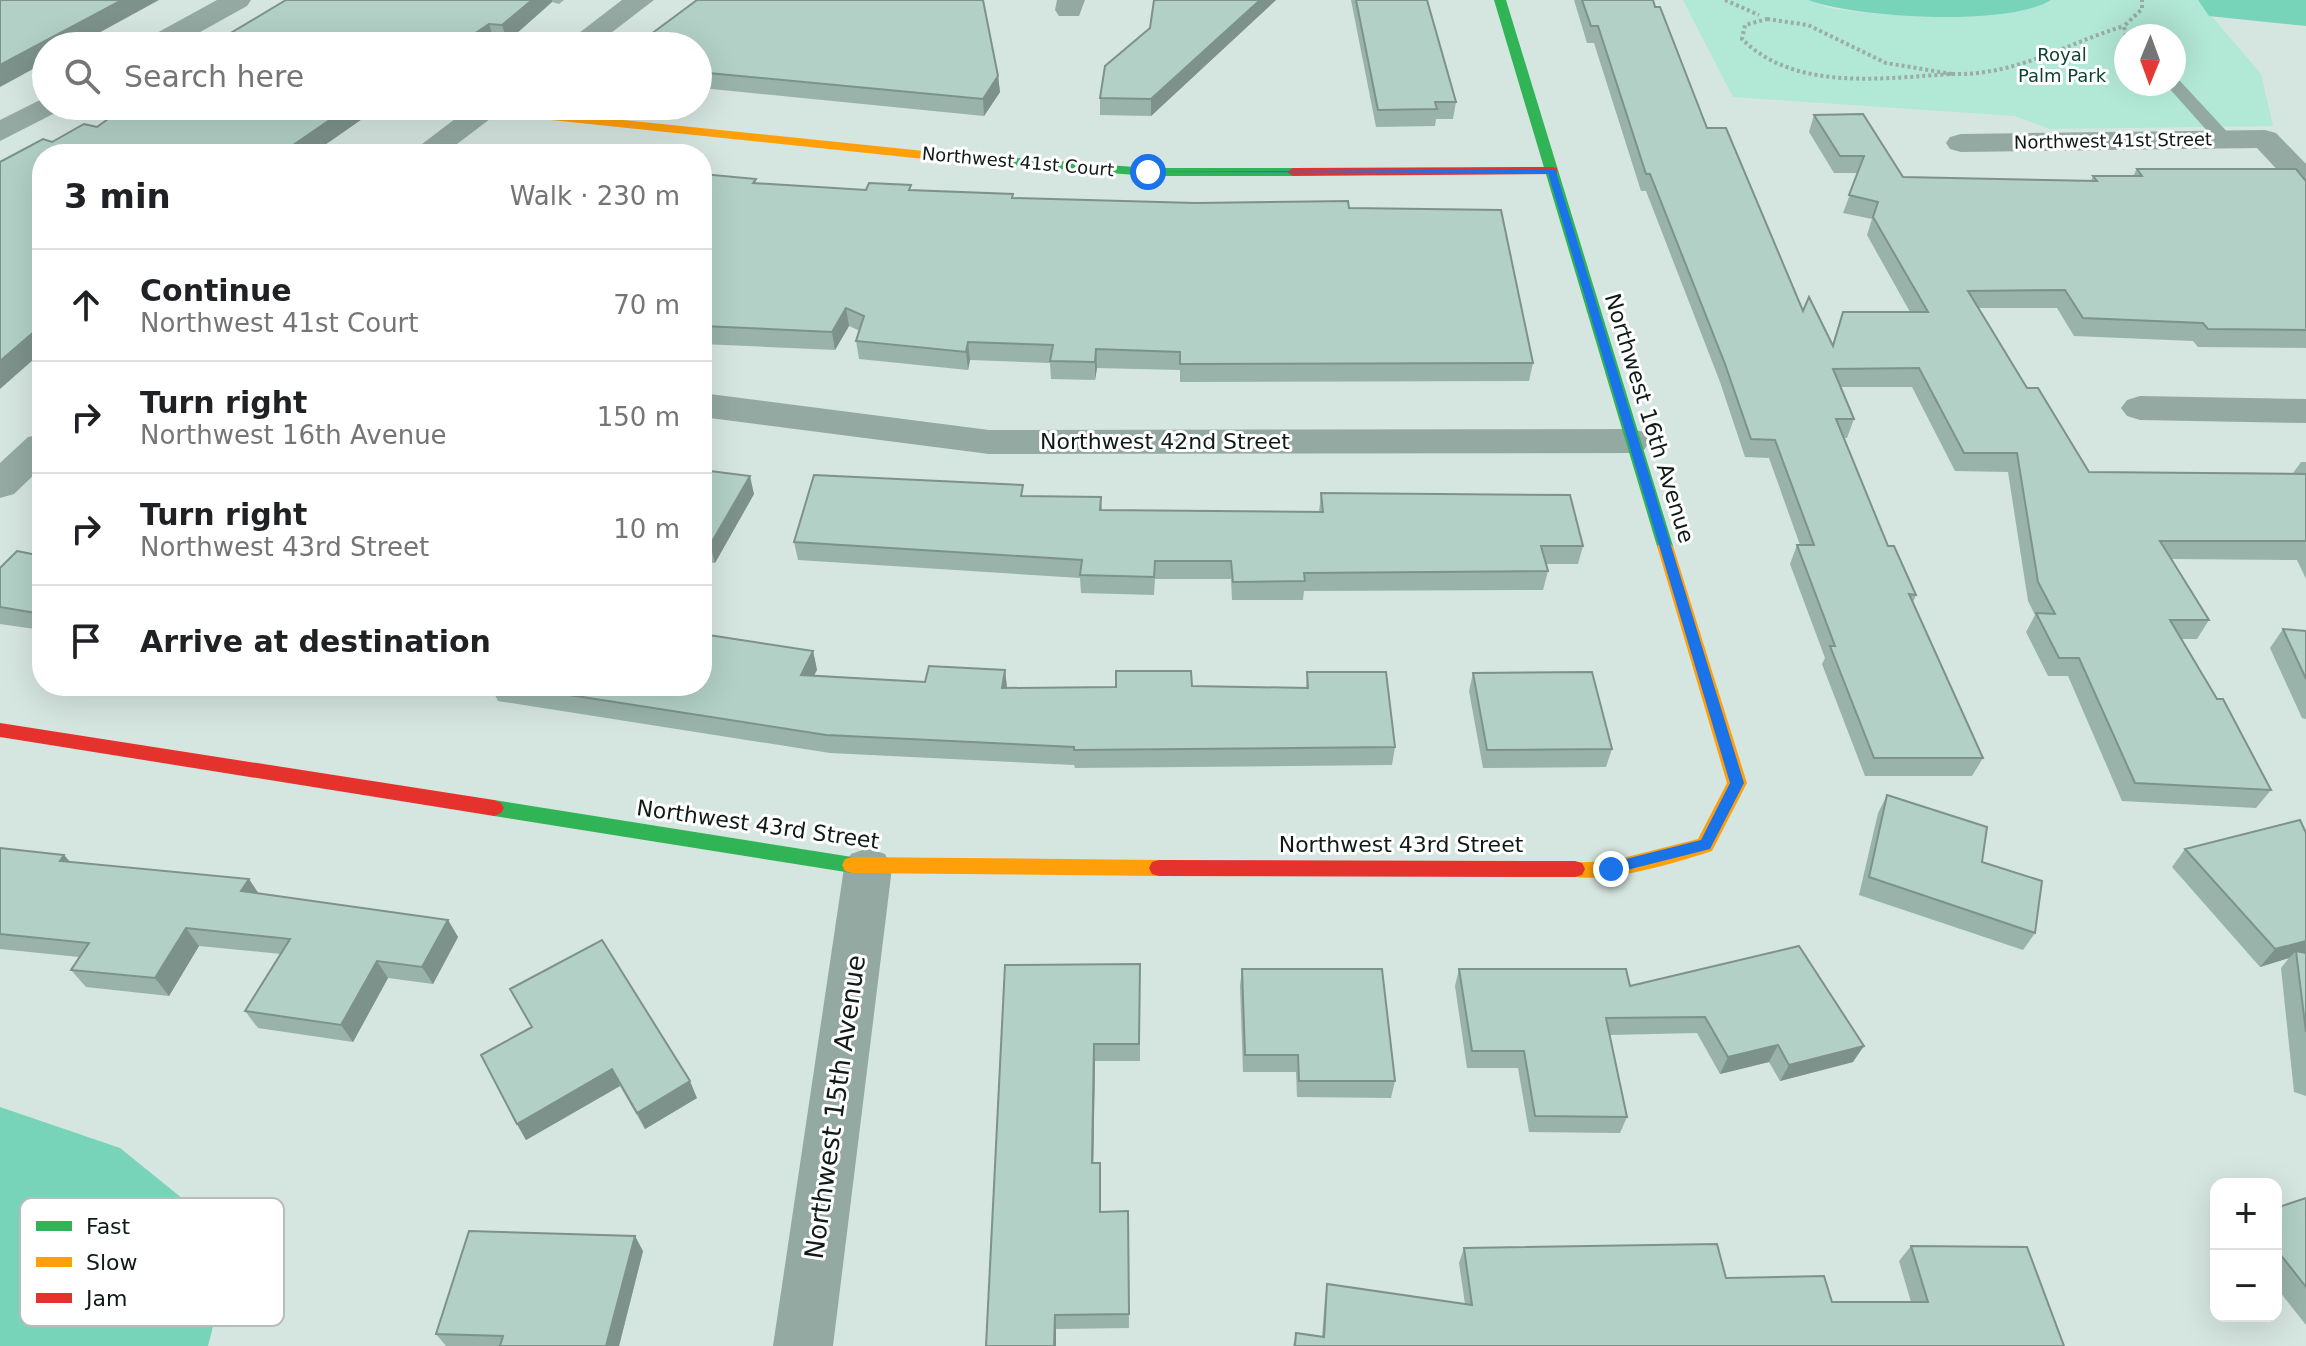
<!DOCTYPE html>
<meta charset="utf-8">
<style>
:root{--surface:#fff;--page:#f6f6f6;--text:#202124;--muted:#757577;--line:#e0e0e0}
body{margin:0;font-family:"DejaVu Sans",sans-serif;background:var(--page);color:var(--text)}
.controls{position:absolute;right:24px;bottom:24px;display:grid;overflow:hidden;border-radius:16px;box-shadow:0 8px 32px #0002}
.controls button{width:72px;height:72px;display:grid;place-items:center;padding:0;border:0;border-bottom:2px solid var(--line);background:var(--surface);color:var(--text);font:40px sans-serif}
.compass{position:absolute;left:2114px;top:24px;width:72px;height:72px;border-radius:50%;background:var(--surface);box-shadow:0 8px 32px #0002;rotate:181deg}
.stop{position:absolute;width:24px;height:24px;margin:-18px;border:6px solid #1a73e8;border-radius:50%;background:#fff}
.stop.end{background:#1a73e8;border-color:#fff;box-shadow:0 2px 8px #0008}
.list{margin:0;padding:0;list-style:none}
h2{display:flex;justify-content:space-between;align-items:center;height:104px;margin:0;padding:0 32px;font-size:34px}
h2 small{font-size:26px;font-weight:400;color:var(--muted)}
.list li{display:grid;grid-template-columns:52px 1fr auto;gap:24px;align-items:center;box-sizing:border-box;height:112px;padding:0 32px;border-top:2px solid var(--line)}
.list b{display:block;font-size:30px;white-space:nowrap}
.list p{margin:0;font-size:26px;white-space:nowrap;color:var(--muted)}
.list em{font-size:26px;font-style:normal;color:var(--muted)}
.icon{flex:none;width:44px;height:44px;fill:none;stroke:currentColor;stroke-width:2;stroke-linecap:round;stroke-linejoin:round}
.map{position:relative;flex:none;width:2306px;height:1346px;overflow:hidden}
.search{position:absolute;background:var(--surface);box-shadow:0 8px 32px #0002;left:32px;top:32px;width:680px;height:88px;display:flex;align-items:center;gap:20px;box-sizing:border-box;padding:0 28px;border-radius:44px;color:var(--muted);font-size:30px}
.panel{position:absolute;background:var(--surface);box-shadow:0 8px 32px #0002;left:32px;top:144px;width:680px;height:552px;border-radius:32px}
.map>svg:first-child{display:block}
</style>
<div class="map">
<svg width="2306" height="1346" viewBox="0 0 2306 1346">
<rect width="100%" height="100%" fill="#d5e5df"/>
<path fill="#b2e8d6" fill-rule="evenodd" d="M1683 0C1723 0 1766 0 1805 0 1815 1 1824 7 1834 9 1883 16 2010 26 2051 0H2198L2261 74 2273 126 2050 129 2015 116 1733 97ZM2126 36H2174V84H2126Z"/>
<path fill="#78d4b8" d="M1808 0H2051C2010 27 1855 18 1808 0Z
M2198 0H2306V26L2209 16Z
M0 1107 120 1148 235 1241 208 1346H0Z"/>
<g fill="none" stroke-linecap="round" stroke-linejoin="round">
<path stroke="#9aaca5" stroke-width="4" stroke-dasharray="3 3" stroke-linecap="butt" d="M1725 0 1759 15
M1767 19 1808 25 1886 63 1952 74C1883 78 1795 92 1742 39L1745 25Z
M2126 36 2124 26 2142 9V0
M1952 74C2015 76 2065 44 2124 26
M1952 74H1959"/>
<path fill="#93a9a2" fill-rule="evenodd" d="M2174 79 2180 81 2231 136V144H2219L2168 87 2166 84H2174Z"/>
<path fill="#93a9a2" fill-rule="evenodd" d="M217 0H251L247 6 175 46H140L144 40Z
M622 0H654L594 46H562Z
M1057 0H1085L1079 16H1059L1055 10Z
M46 97V106H62L57 112 0 141V120Z
M472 106H507L444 154H409Z
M2265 130 2276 133 2306 164V191L2295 189 2257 148 1961 152 1950 149 1946 143 1950 137 1961 134Z
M702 393 989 430 1631 429 1644 432 1650 441 1644 450 1631 453 989 454 702 417Z
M2140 396 2306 399V423L2140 420 2127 416 2121 408 2127 400Z
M42 434V467L14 494 0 498V463L28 437Z
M868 848 885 854 892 868 833 1346H773L844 868 851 854Z"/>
<path fill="#30b455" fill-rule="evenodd" d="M1494 0H1506L1673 546 1671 550H1659L1657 546Z
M924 151 1148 168H1293L1299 172 1293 176H1148L920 158V152Z
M494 800 852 857 859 859 862 865 859 871 852 873 494 816 487 813 484 808 487 803Z"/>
<path fill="#ff9f0a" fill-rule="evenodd" d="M487 106 924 151 930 155 924 159 483 113V107Z
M1665 540 1673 546 1747 783 1712 851C1678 862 1601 886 1568 875L1565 869 1568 863 1611 861 1698 839 1727 783 1657 546Z
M852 857 1159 860 1166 862 1169 868 1166 874 1159 876 852 873 845 871 842 865 845 859Z"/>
<path fill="#e5322d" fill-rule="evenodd" d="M1552 167 1557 168V174L1293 176 1287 172 1293 168Z
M0 723 494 800 501 803 504 808 501 813 494 816 0 737Z
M1159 860 1575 861 1582 863 1585 869 1582 875 1575 877 1159 876 1152 874 1149 868 1152 862Z"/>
</g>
<path fill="#99b3aa" d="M286 0H564L559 4 552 2 507 42Z
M1154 0H1276L1151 116 1100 115V98L1150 28Z
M1351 0H1427L1456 102 1453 119H1436L1435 126 1376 127Z
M1574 0H1653L1707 128 1803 311 1832 345 1843 312H1910L1867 235 1872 219 1843 213 1858 173H1834L1809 132 1814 115 1903 177 2091 181 2093 176H2133L2137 169 2306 181V348L2198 347 2193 341 2074 336 2057 308H1979L2027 388 2089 472 2293 473 2301 462H2306V579L2297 560 2171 559 2209 620 2197 639H2181L2271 790 2256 808 2122 801 2068 676H2048L2026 632 2035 615 2028 601 2008 472 1955 471 1912 387H1840L1854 419 1847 438H1844L1888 546 1916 595 1913 602 1983 758 1972 776H1865L1822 664 1825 658 1790 564 1797 545H1800L1769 458 1745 457 1720 382 1646 191H1641L1594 43H1587Z
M643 40 998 76 1000 92 984 116 702 88 698 91V46H644Z
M702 174 756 179V184L866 190 912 191 1014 198 1349 208 1533 363 1529 381 1180 382V370L1097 368 1095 380 1051 379 1050 363 970 360 968 370 859 359 856 341 860 331 849 326 835 350 702 344Z
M702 470 754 494 715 563 702 561Z
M1321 493 1583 546 1578 564H1546L1548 571 1543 590 1304 591 1303 600H1232L1231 579H1155L1154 595 1081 593 1080 578 798 560 794 542 1023 496 1101 497 1102 510 1319 512Z
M42 556V630L0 624V568Z
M2283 629 2306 631V719L2302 718 2270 648Z
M813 651 817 670 814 675 925 682 1005 670 1007 688 1192 686 1306 688 1307 672 1395 747 1392 765 1075 768 1074 765 830 753 498 701 495 695 422 686H702Z
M1473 673 1612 749 1606 767 1483 768 1469 691Z
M1887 795 1982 862 2035 933 2023 950 1859 895 1878 813Z
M2306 833V1096L2294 1092 2281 968 2289 958 2260 967 2172 867 2185 849Z
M0 848 70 862 258 893 448 920 458 937 433 984 388 978 353 1042 258 1028 245 1011 281 954 199 946 169 996 86 987 71 970 79 957 0 949Z
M1140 964V1061H1095L1093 1163H1100L1101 1212 1128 1211 1129 1328 1056 1329V1346H986L1005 965Z
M1242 969 1395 1081 1391 1098 1297 1097 1296 1072H1243L1240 986Z
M1459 969 1630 986 1853 1062 1780 1081 1769 1062 1720 1074 1697 1033 1610 1035 1627 1117 1620 1133 1529 1132 1518 1068H1467L1455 986Z
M531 1027 697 1098 645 1129 620 1086 526 1140 517 1124Z
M2306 1198V1325L2276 1287V1208Z
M1911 1246 2064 1346H1293L1296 1333 1322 1337 1325 1299 1327 1284 1465 1304 1459 1263 1464 1248 1726 1278 1832 1302H1911L1899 1261Z
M643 1251 619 1346H446L436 1334Z"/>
<path fill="#7d928b" d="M122 0H159L75 46H46V62L0 87V65Z
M532 0H552V2L507 42 502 25Z
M1260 0H1276L1151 116V99Z
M489 24 494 40 486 46H456Z
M699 71 702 88 698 91V72Z
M998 76 1000 92 984 116 983 99Z
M350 106H381L312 154H280Z
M846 308 849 326 835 350 832 332Z
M41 325 42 352 0 389V361Z
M968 342 970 360 968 370 966 352Z
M1096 349 1097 368 1095 380V362Z
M750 476 754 494 715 563 710 545Z
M813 651 817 670 805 693 801 675Z
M1005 670 1007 688H1002Z
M64 855 79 872 60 861Z
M249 879 261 897 241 891Z
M448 920 458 937 433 984 422 967Z
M186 928 199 946 169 996 155 978Z
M2306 941V954L2296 951 2289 958 2260 967 2275 949Z
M377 961 388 978 353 1042 341 1025Z
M1094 1044 1095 1061 1093 1179 1092 1163Z
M1778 1045 1769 1062 1720 1074 1728 1057Z
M1864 1046 1853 1062 1780 1081 1789 1065Z
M612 1069 620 1086 526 1140 517 1124Z
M690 1081 697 1098 645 1129 637 1113Z
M635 1236 643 1251 619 1346H606Z
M1055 1315 1056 1329V1346H1054Z"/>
<path fill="#b2d0c6" stroke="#7d928b" stroke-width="2" d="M0 0H122L0 65Z
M286 0H532L502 25 489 24 456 46H209Z
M697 0H983L998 76 983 99 698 72V46H660L662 45 643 40Z
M1154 0H1260L1151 99 1100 98 1105 66 1150 28Z
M1356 0H1427L1456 102H1435L1437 109 1378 110Z
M1582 0H1653L1655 7H1660L1707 128H1726L1803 311 1809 297 1833 346 1843 312H1928L1873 217 1878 202 1849 195 1864 156H1840L1814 115 1863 114 1903 177 2097 181 2093 176H2142L2137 169H2296L2306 181V330L2208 329 2203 323 2083 318 2065 290 1968 291 2027 388H2038L2089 472 2306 474V541H2160L2209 620H2170L2217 699H2223L2271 790 2135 783 2079 658H2059L2036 613 2055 614 2038 582 2017 453H1964L1919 368 1833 369 1854 419H1836L1888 546H1894L1916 595 1909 594 1983 758H1874L1830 646H1835L1797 545H1814L1775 440 1751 439 1725 364 1650 174H1646L1598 26H1591Z
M126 106H350L280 154H42V325L0 361V162L43 139 52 142 84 124 97 127Z
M479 151 509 154H476Z
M702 174 756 179 753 183 866 190 869 183 911 185 909 190 1013 194 1012 198 1195 203 1348 201 1349 208 1501 210 1533 363 1180 364V352L1096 349 1095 362 1050 361 1053 345 968 342 966 352 856 341 864 316 846 308 832 332 702 326Z
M702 470 750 476 710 545 702 544Z
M814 475 1023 485 1021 496 1101 497 1100 510 1323 512 1321 493 1570 495 1583 546H1541L1548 571 1304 573 1305 581 1233 582 1231 561H1155L1154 577 1080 575 1082 560 794 542Z
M17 551 42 556V614L0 607V568Z
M2283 629 2306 631V679Z
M702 634 813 651 801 675 925 682 929 666 1005 670 1002 688 1116 687V671H1191L1192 686 1308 688 1307 672H1386L1395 747 1074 750V747L826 735 512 686H702Z
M1592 672 1612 749 1487 750 1473 673Z
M1887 795 1987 827 1982 862 2042 881 2035 933 1869 877Z
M2300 820 2306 833V941L2275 949 2185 849Z
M0 848 64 855 60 861 249 879 241 891 448 920 422 967 377 961 341 1025 245 1011 290 939 186 928 155 978 71 970 89 943 0 934Z
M602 940 690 1081 637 1113 612 1069 517 1124 481 1055 532 1027 510 989Z
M1799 946 1864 1046 1789 1065 1778 1045 1728 1057 1705 1017 1606 1018 1627 1117 1535 1116 1524 1051H1472L1459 969H1626L1630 986Z
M2296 951 2306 953V1032Z
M1140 964 1139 1044H1094L1092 1163H1100V1212L1128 1211 1129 1314 1055 1315 1054 1346H986L1005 965Z
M1242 969H1382L1395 1081H1299L1298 1055H1245Z
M2306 1198V1287L2276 1249V1208Z
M469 1231 635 1236 606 1346H500L503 1336 436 1334Z
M1717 1244 1726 1278 1824 1276 1832 1302H1928L1911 1246 2027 1247 2064 1346H1295L1296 1333 1324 1337 1327 1284 1472 1305 1464 1248Z"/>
<path fill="#1a73e8" d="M1555 169 1744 783 1710 849 1611 874 1606 873V864L1701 840 1730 783 1548 173 1143 172Z"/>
<g text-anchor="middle" stroke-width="6" stroke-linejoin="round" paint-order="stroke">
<g font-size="18" fill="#0c4334" stroke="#fff">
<text x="2062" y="61">Royal<tspan x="2062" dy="21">Palm Park</tspan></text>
</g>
<g font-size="18" fill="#101b18" stroke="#fff">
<text transform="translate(2113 141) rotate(-1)" y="6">Northwest 41st Street</text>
<text transform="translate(1018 162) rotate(5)" y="6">Northwest 41st Court</text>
</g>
<g font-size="22" fill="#101b18" stroke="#fff">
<text transform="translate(1650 418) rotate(73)" y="8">Northwest 16th Avenue</text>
<text x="1165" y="449">Northwest 42nd Street</text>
<text transform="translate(758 824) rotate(8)" y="8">Northwest 43rd Street</text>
<text x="1401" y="852">Northwest 43rd Street</text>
</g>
<g font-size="26" fill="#101b18" stroke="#fff">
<text transform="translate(835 1107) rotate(-82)" y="9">Northwest 15th Avenue</text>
</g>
</g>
<rect x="20" y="1198" width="264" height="128" rx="12" fill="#fff" stroke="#b7bbba" stroke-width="2"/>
<rect x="36" y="1221" width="36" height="10" fill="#30b455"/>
<rect x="36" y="1257" width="36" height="10" fill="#ff9f0a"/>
<rect x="36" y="1293" width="36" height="10" fill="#e5322d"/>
<g font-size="22" fill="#101b18">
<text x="86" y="1234">Fast</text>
<text x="86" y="1270">Slow</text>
<text x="86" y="1306">Jam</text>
</g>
</svg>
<div class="controls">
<button>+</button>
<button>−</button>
</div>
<svg class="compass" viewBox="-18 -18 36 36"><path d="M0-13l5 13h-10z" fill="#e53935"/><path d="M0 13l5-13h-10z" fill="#757577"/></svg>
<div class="stop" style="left:1148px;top:172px"></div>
<div class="stop end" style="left:1611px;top:869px"></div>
<div class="search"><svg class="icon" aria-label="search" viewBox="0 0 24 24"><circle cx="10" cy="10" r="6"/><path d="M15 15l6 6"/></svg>Search here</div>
<section class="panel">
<h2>3 min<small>Walk · 230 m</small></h2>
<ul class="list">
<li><svg class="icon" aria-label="ahead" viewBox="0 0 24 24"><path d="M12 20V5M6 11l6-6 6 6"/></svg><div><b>Continue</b><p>Northwest 41st Court</p></div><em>70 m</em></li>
<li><svg class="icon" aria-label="right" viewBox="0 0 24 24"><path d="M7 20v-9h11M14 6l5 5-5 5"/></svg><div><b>Turn right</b><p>Northwest 16th Avenue</p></div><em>150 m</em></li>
<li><svg class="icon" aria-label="right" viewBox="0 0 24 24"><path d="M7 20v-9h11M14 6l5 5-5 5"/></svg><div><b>Turn right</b><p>Northwest 43rd Street</p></div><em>10 m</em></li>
<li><svg class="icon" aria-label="arrive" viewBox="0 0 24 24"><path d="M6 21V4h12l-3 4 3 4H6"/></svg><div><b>Arrive at destination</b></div></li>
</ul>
</section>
</div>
